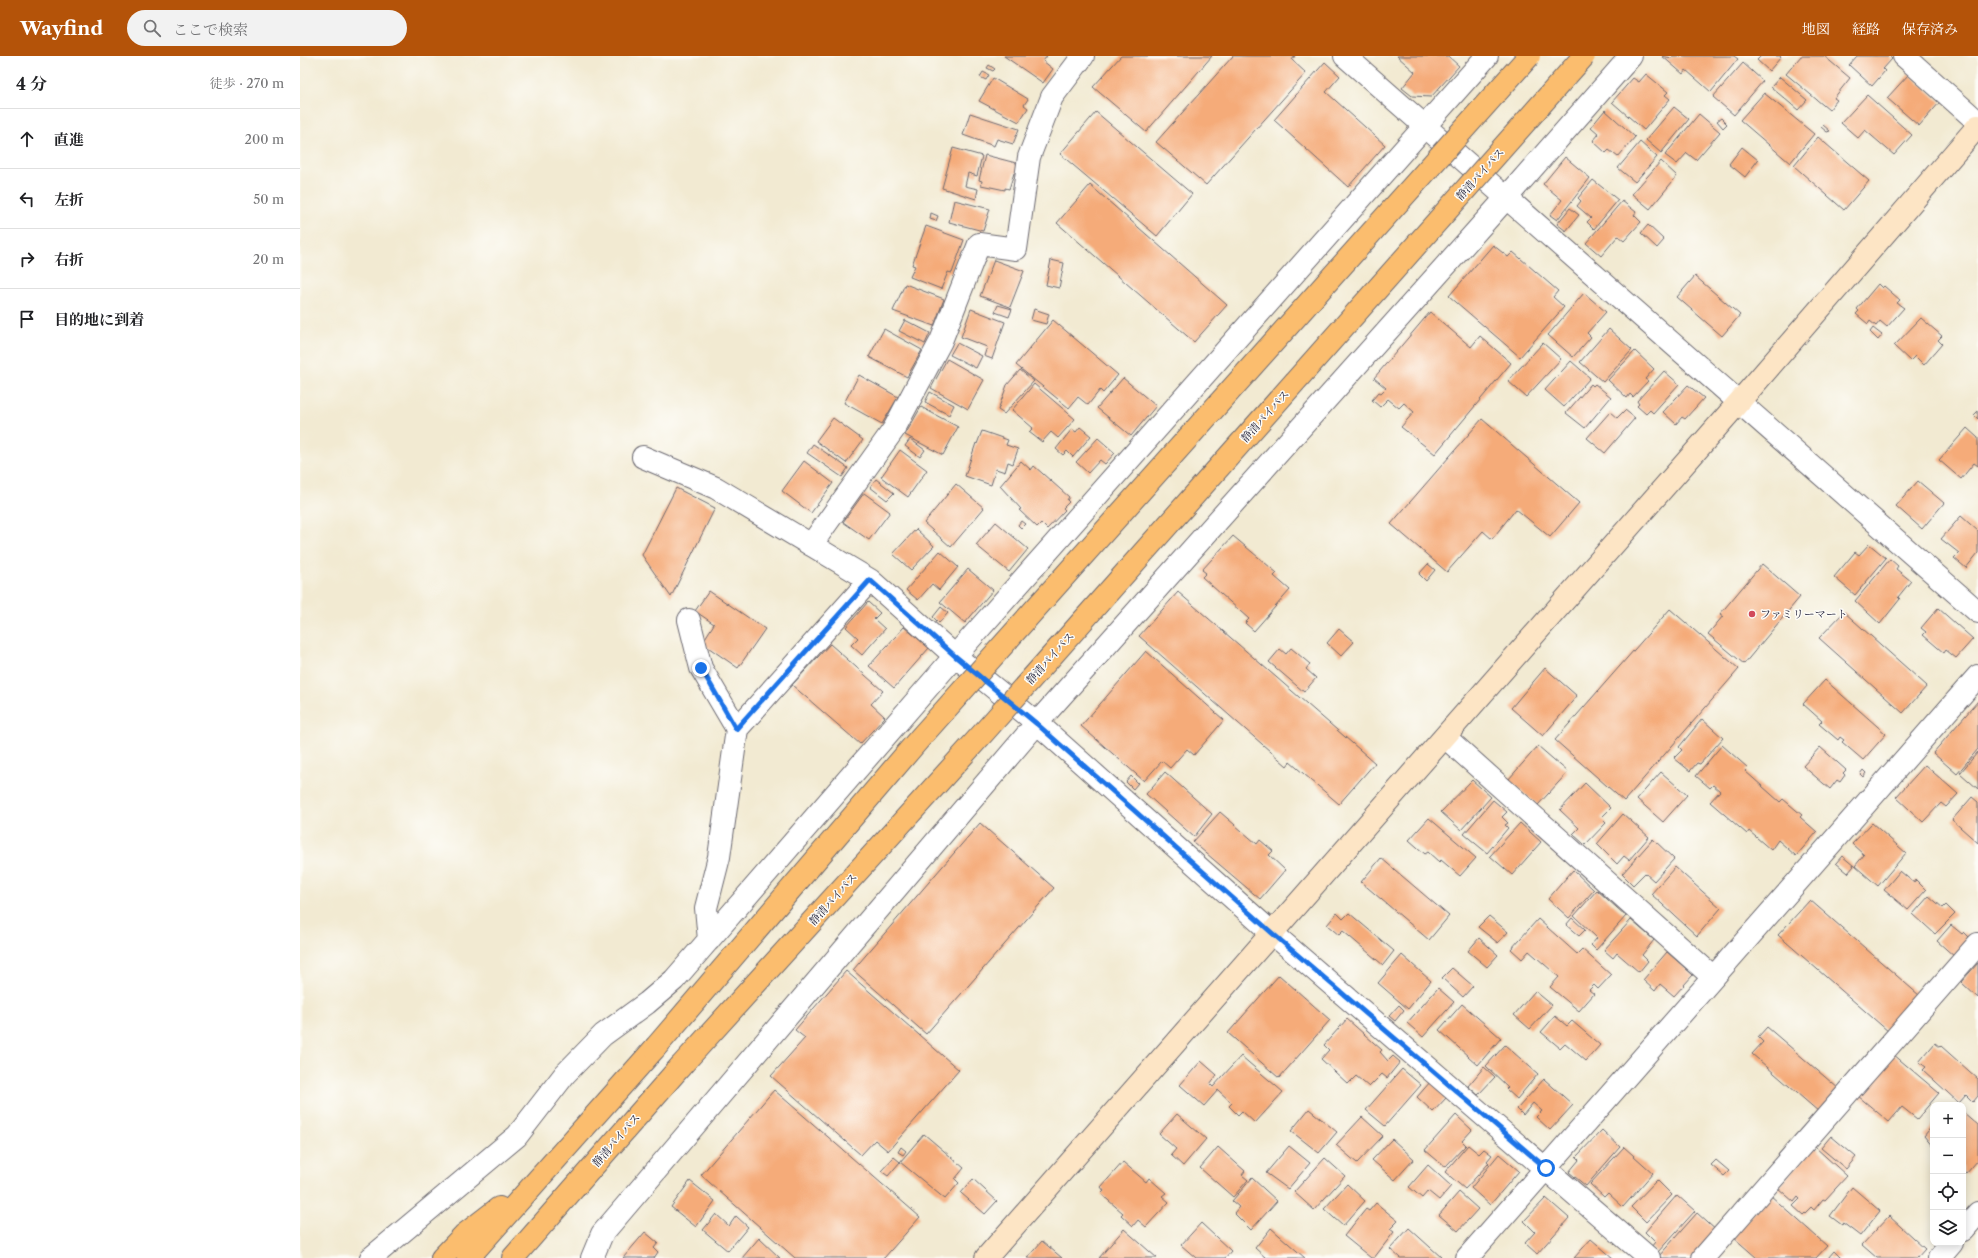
<!DOCTYPE html>
<html lang="ja">
<meta charset="utf-8">
<style>
:root{--surface:#fff;--page:#f2f2f2;--text:#202124;--muted:#757577;--line:#e0e0e0;--accent:#b45309}
body{margin:0;font-family:"Libre Caslon Text","Noto Serif JP",serif;background:var(--page);color:var(--text)}
.controls{position:absolute;right:12px;bottom:12px;display:grid;overflow:hidden;border-radius:8px;box-shadow:0 2px 10px #0003}
.controls button{width:36px;height:36px;display:grid;place-items:center;padding:0;border:0;border-bottom:1px solid var(--line);background:var(--surface);color:var(--text);font:20px sans-serif}
.stop{position:absolute;width:12px;height:12px;margin:-9px;border:3px solid #1a73e8;border-radius:50%;background:#fff}
.stop.end{background:#1a73e8;border-color:#fff;box-shadow:0 1px 4px #0008}
.list{margin:0;padding:0;list-style:none}
h2{display:flex;justify-content:space-between;align-items:center;height:52px;margin:0;padding:0 16px;font-size:17px}
h2 small{font-size:13px;font-weight:400;color:var(--muted)}
.list li{display:grid;grid-template-columns:26px 1fr auto;gap:12px;align-items:center;box-sizing:border-box;height:60px;padding:0 16px;border-top:1px solid var(--line)}
.list b{display:block;font-size:15px;white-space:nowrap}
.list em{font-size:13px;font-style:normal;color:var(--muted)}
.icon{flex:none;width:22px;height:22px;fill:none;stroke:currentColor;stroke-width:2;stroke-linecap:round;stroke-linejoin:round}
.map{position:relative;flex:none;width:1678px;height:1202px;overflow:hidden}
header{display:flex;align-items:center;gap:24px;box-sizing:border-box;height:56px;padding:0 20px;background:var(--accent);color:#fff}
header strong{font-size:19px}
nav{display:flex;gap:22px;margin-inline-start:auto;font-size:14px}
.search{width:280px;height:36px;background:var(--page);display:flex;align-items:center;gap:10px;box-sizing:border-box;padding:0 14px;border-radius:22px;color:var(--muted);font-size:15px}
main{display:flex}
aside{flex:1;background:var(--surface)}
.map>svg:first-child{display:block}
</style>
<header>
<strong>Wayfind</strong>
<div class="search"><svg class="icon" aria-label="search" viewBox="0 0 24 24"><circle cx="10" cy="10" r="6"/><path d="M15 15l6 6"/></svg>ここで検索</div>
<nav><a>地図</a><a>経路</a><a>保存済み</a></nav>
</header>
<main>
<aside>
<h2>4 分<small>徒歩 · 270 m</small></h2>
<ul class="list">
<li><svg class="icon" aria-label="ahead" viewBox="0 0 24 24"><path d="M12 20V5M6 11l6-6 6 6"/></svg><div><b>直進</b></div><em>200 m</em></li>
<li><svg class="icon" aria-label="left" viewBox="0 0 24 24"><path d="M17 20v-9H6M10 6l-5 5 5 5"/></svg><div><b>左折</b></div><em>50 m</em></li>
<li><svg class="icon" aria-label="right" viewBox="0 0 24 24"><path d="M7 20v-9h11M14 6l5 5-5 5"/></svg><div><b>右折</b></div><em>20 m</em></li>
<li><svg class="icon" aria-label="arrive" viewBox="0 0 24 24"><path d="M6 21V4h12l-3 4 3 4H6"/></svg><div><b>目的地に到着</b></div></li>
</ul>
</aside>
<div class="map">
<svg width="1678" height="1202" viewBox="0 0 1678 1202">
<rect width="100%" height="100%" fill="#fdfcf7"/>
<filter id="ink" filterUnits="userSpaceOnUse"><feTurbulence type="fractalNoise" baseFrequency=".025" numOctaves="2"/><feDisplacementMap in="SourceGraphic" scale="8" xChannelSelector="R" yChannelSelector="G"/><feConvolveMatrix kernelMatrix="1 2 1 2 8 2 1 2 1" color-interpolation-filters="sRGB"/></filter>
<filter id="wash" filterUnits="userSpaceOnUse"><feTurbulence type="fractalNoise" baseFrequency=".012" numOctaves="4" result="noise"/><feDisplacementMap in="SourceGraphic" scale="16" xChannelSelector="R" yChannelSelector="G"/><feGaussianBlur stdDeviation="0.9" result="paint"/><feColorMatrix in="noise" values="0 0 0 0 0 0 0 0 0 0 0 0 0 0 0 0 0 1.4 0 .05"/><feComposite in="paint" operator="in"/></filter>
<g filter="url(#wash)">
<rect width="100%" height="100%" fill="#f2ead2"/>
<g id="blocks">
<path fill="#f5ab79" d="M704 0H747L743 5 753 13 743 27Z
M821 0H912L846 76 793 31Z
M933 0H995L992 4 1006 17 906 129 856 86Z
M1097 0H1148L1159 10 1131 41 1112 40 1102 32 1115 16Z
M1362 0 1372 2 1373 0H1434L1438 3 1411 36 1386 14 1383 18Z
M1461 0H1480L1481 1 1469 15 1457 4Z
M1501 0H1524L1550 22 1534 42 1537 44 1529 54 1486 18Z
M1557 0H1589L1592 3 1583 13 1585 15 1572 30 1549 9Z
M1025 6 1040 20 1026 36 1085 89 1048 131 974 64Z
M1443 7 1463 25 1434 59 1413 41Z
M689 9 695 13 693 15 687 12Z
M683 16 689 19 686 24 680 21Z
M1346 18 1368 36 1365 39 1370 43 1344 74 1312 46 1333 22 1339 26Z
M1609 18 1640 46 1619 70 1587 42Z
M1480 21 1507 44 1498 54 1471 31Z
M693 22 728 43 724 49 728 52 719 66 679 45Z
M1464 37 1514 78 1490 107 1440 64Z
M1567 39 1612 79 1594 99 1565 74 1558 82 1541 67Z
M1374 51 1389 63 1361 97 1346 84Z
M1305 54 1335 81 1318 101 1309 94 1306 97 1293 85 1299 78 1291 71Z
M796 56 892 138 857 180 760 98Z
M670 57 719 73 713 88 697 83 694 90 663 79Z
M1399 58 1420 76 1396 104 1387 97 1377 108 1365 99Z
M1421 62 1427 68 1423 72 1417 65Z
M1523 69 1530 75 1527 76 1521 71Z
M1518 81 1569 125 1544 154 1494 110Z
M1340 86 1357 101 1335 126 1318 112Z
M1442 91 1458 104 1445 121 1429 108Z
M653 92 682 100 677 120 668 117 665 130 678 133 676 143 642 132Z
M685 99 720 108 717 117H714L709 133 705 132V134L681 129 682 125 679 124Z
M1265 101 1290 122 1257 164 1250 159 1262 144 1243 128Z
M1361 105 1377 120 1350 153 1332 138Z
M1293 124 1318 144 1294 173 1287 166 1291 162 1277 150 1281 145 1278 142Z
M790 129 927 249 894 286 757 167Z
M654 144 690 153 683 175 649 166Z
M1322 145 1336 156 1334 159 1341 166 1324 185 1318 180 1301 200 1286 187Z
M1270 152 1279 159 1266 175 1257 168Z
M631 157 638 160 636 165 630 163Z
M1348 169 1364 184 1357 192 1341 177Z
M626 170 664 184 652 217 648 216 641 233 610 221 615 210 612 209Z
M1193 189 1208 201 1213 196 1258 235 1253 241 1264 251 1220 301 1149 240Z
M694 204 724 215 710 251 680 240Z
M751 204 764 207 759 232 746 229Z
M1395 220 1440 259 1422 280 1377 241Z
M605 228 644 243 634 270 593 255Z
M1578 228 1582 232 1584 230 1600 244 1597 247 1604 252 1587 271 1580 265 1576 270 1570 265 1568 268 1556 258 1559 255 1557 253Z
M1284 237 1306 256 1287 277 1291 281 1273 301 1248 279Z
M698 249 712 253 709 261 695 256Z
M671 253 705 266 692 303 684 300 687 291 661 281Z
M734 253 749 258 746 268 731 264Z
M1130 256 1171 291 1180 280 1211 307 1135 398 1101 371 1114 356 1104 347 1099 352 1088 343 1080 351 1072 344 1079 336 1081 337 1086 332 1074 322Z
M1621 262 1642 280 1638 284 1642 288 1624 309 1615 300 1610 305 1594 290Z
M605 264 630 277 625 288 599 275Z
M753 264 818 319 803 337 800 334 788 349 778 341 769 352 716 309Z
M1573 272 1582 279 1578 284 1570 276Z
M584 273 622 294 607 321 569 301Z
M1309 273 1332 294 1303 326 1280 306Z
M657 287 682 300 676 312 650 299Z
M1243 287 1261 303 1226 341 1208 325Z
M1335 295 1354 313 1345 323 1348 325 1333 341 1330 338 1327 342 1308 324Z
M647 303 684 324 668 353 631 332Z
M1271 305 1290 322 1264 351 1245 334Z
M720 314 734 325 704 358 698 354 707 329Z
M1364 315 1379 328 1353 357 1350 354 1346 358 1337 350 1339 348 1337 345Z
M559 319 598 341 582 368 544 347Z
M823 322 856 350 831 380 797 352Z
M734 328 775 363 758 382 751 376 742 386 729 376 733 372 712 354Z
M1291 328 1293 330 1295 328 1311 341 1285 372 1266 357Z
M1388 329 1404 342 1385 363 1382 361 1376 368 1363 356Z
M630 336 654 349 649 359 625 346Z
M621 351 658 371 643 399 605 379Z
M1325 354 1335 362 1305 397 1287 382 1310 356 1317 362Z
M1678 355V363L1674 359Z
M533 362 563 384 546 407 516 385Z
M1182 363 1279 447 1250 481 1216 453 1192 483 1183 475 1147 516 1091 468Z
M780 371 791 380 773 401 767 395 763 399 756 393 772 373 776 376Z
M1667 372 1678 382V410L1674 407 1661 423 1639 404Z
M682 375 708 384 706 389 718 393 713 408 708 406 705 416 696 413 691 429 665 420 676 387 677 388Z
M798 382 815 397 805 408 800 404 788 417 776 406Z
M610 383 625 394 620 401 605 390Z
M513 388 548 412 542 421 507 397Z
M600 394 627 414 608 441 581 421Z
M504 405 533 427 511 457 482 435Z
M721 405 731 414 734 410 769 441 767 444 769 446 763 452 765 454 747 473 741 467 737 471 719 454 721 453 700 430Z
M576 423 594 437 587 444 570 431Z
M1618 425 1644 447 1622 473 1596 450Z
M656 428 684 452 651 491 624 467Z
M376 432 415 452 371 541 342 499Z
M564 437 590 456 569 484 543 466Z
M1661 460 1678 475V497L1666 512 1654 502 1659 497 1641 483Z
M721 465 725 468 721 472 718 469Z
M696 466 728 493 709 516 676 489Z
M616 473 634 490 611 514 593 498Z
M933 480 977 517 974 520 990 534 954 575 945 567 949 563 902 521 906 517 902 514Z
M1569 488 1586 502 1555 539 1534 521 1555 496 1559 499Z
M640 495 658 511 639 534 632 528 618 544 606 534Z
M1590 503 1598 510 1596 513 1611 525 1598 541 1600 543 1580 568 1555 545Z
M1128 508 1135 514 1126 525 1119 518Z
M1462 508 1500 541 1444 608 1408 578 1423 560 1420 558Z
M668 513 693 534 665 567 640 546Z
M409 535 465 573 438 612 402 587 414 568 395 555Z
M878 536 1075 707 1039 748 990 706 987 710 839 580Z
M568 546 580 557 574 563 585 573 562 599 551 589 558 582 546 571Z
M641 551 648 557 639 567 633 561Z
M1638 552 1673 583 1656 602 1646 594 1644 597 1623 579 1626 576 1621 572Z
M1370 553 1439 613 1324 745 1255 684Z
M1544 556 1627 630 1603 657 1519 582Z
M604 571 629 592 594 632 569 610Z
M1039 573 1054 586 1041 600 1027 587Z
M530 588 583 635 571 648 585 661 560 688 492 629Z
M991 592 1010 608 1006 613 1016 622 1004 636 969 606 980 593 986 598Z
M846 595 924 664 894 699 887 693 870 712 862 705 844 725 781 670Z
M1245 612 1277 640 1243 680 1211 652Z
M1525 624 1586 678 1563 704 1542 686 1544 684 1540 681 1538 684 1519 668 1522 665 1503 648Z
M1678 645V693L1657 718 1633 697Z
M1402 663 1423 682 1400 708 1397 707 1390 715 1374 702 1382 694 1379 691Z
M1422 689 1448 712 1445 715 1480 746 1483 743 1502 759 1500 761 1517 776 1496 800 1478 784 1471 794 1449 775 1447 778 1410 746 1420 735 1413 729 1410 732 1396 720Z
M1238 690 1268 716 1238 749 1208 724Z
M1520 691 1546 714 1543 717 1545 719 1540 726 1537 724 1530 733 1503 710Z
M1678 696V733L1660 717Z
M1625 709 1658 738 1646 751 1641 747 1623 766 1596 741Z
M1563 714 1566 717 1563 721 1560 718Z
M865 716 912 758 894 781 846 738Z
M1361 716 1387 739 1363 766 1337 743Z
M831 720 838 727 833 733 826 726Z
M1172 724 1191 741 1161 774 1141 756Z
M1285 727 1311 752 1301 762 1306 767 1285 789 1273 778 1279 772 1260 754Z
M1672 741 1678 746V787L1652 764Z
M1193 744 1207 756 1202 761 1208 767 1205 769 1208 772 1187 797 1164 778Z
M920 756 957 788 960 784 973 795 969 799 985 814 960 843 893 786Z
M1323 758 1349 781 1329 804 1324 800 1317 808 1297 788Z
M1129 762 1176 802 1160 820 1141 804 1139 806 1128 796 1125 798 1109 784Z
M680 767 754 832 626 978 553 914Z
M1220 767 1241 786 1212 819 1190 800Z
M1572 767 1606 797 1578 830 1555 810 1564 799 1552 788Z
M1353 783 1374 803 1354 825 1345 817 1333 829 1322 818Z
M1542 800 1554 810 1548 817 1536 807Z
M1081 802 1149 860 1129 884 1061 826Z
M1375 811 1421 852 1397 880 1351 838Z
M1273 814 1294 834 1269 862 1248 843Z
M1600 815 1614 827 1616 824 1626 834 1608 854 1584 834Z
M1297 834 1326 860 1296 894 1291 889 1297 882 1274 860Z
M1629 840 1643 852 1646 849 1655 858 1635 878 1613 858Z
M1510 844 1620 940 1589 976 1478 879Z
M1037 857 1043 863 1049 857 1094 895 1083 909 1043 875 1039 879 1027 869Z
M1189 860 1208 876 1198 887 1178 871Z
M1272 862 1285 874 1279 880 1266 869Z
M1238 863 1277 898 1282 893 1311 919 1298 933 1294 929 1289 934 1294 938 1279 955 1250 931 1259 921 1229 895 1222 903 1211 893Z
M1331 864 1354 884 1342 899 1348 905 1339 916 1317 897 1313 902 1304 894Z
M1651 869 1662 878 1664 876 1671 883 1655 901 1637 885Z
M1179 882 1198 899 1187 911 1168 895Z
M1367 896 1393 919 1374 940 1360 928 1355 935 1343 924Z
M1102 899 1131 925 1108 953 1078 927Z
M1678 907V942L1661 926Z
M1152 912 1173 930 1163 941 1142 922Z
M546 915 659 1014 588 1095 575 1084 561 1099 471 1020 505 982 495 974Z
M979 919 1030 964 979 1022 928 977Z
M1138 932 1154 946 1123 981 1107 967Z
M1235 935 1252 949 1230 973 1214 959Z
M1162 948 1201 982 1178 1009 1139 974Z
M1099 949 1104 954 1095 965 1089 960Z
M1255 960 1267 970 1272 965 1300 989 1286 1005 1265 987 1260 992 1241 976Z
M1047 963 1082 994 1080 996 1088 1005 1093 1000 1100 1006 1087 1022 1082 1018 1069 1031 1056 1020 1048 1028 1021 1003 1029 994 1024 989Z
M1467 971 1539 1033 1519 1056 1452 998 1463 986 1458 981Z
M1635 987 1640 991 1641 990 1678 1023V1040L1673 1046 1666 1039 1659 1047 1623 1014 1626 1011 1619 1006Z
M1205 989 1238 1018 1217 1043 1206 1033 1208 1031 1186 1010Z
M1593 998 1639 1037 1617 1063 1602 1051 1589 1066 1558 1040Z
M941 1000 983 1036 955 1067 942 1055 938 1059 929 1050 932 1047 918 1034 904 1050 880 1029 901 1005 917 1019 910 1028 913 1031Z
M1184 1011 1195 1021 1178 1039 1168 1030Z
M1102 1013 1121 1029 1085 1070 1066 1054Z
M1244 1023 1273 1049 1250 1074 1236 1061 1242 1055 1233 1047 1223 1059 1217 1053Z
M1131 1025 1147 1041 1133 1056 1117 1041Z
M474 1034 620 1161 584 1202H495L401 1119Z
M1009 1053 1037 1076 1019 1097 991 1075Z
M1663 1056 1678 1069V1104L1666 1118 1663 1116Z
M877 1058 906 1083 883 1110 871 1099 876 1093 859 1078Z
M1156 1059 1172 1074 1162 1085 1166 1089 1145 1111 1125 1094Z
M1062 1061 1083 1080 1057 1107 1036 1089Z
M1633 1069V1091L1624 1080Z
M1302 1074 1320 1091 1286 1130 1269 1116 1279 1104 1276 1101Z
M624 1078 664 1112 655 1123 659 1127 645 1143 600 1106Z
M1531 1080 1556 1101 1546 1113 1521 1092Z
M1092 1083 1114 1103 1095 1124 1072 1104Z
M1168 1089 1179 1098 1184 1093 1192 1099 1187 1105 1189 1107 1165 1133 1145 1116Z
M989 1090 1010 1107 988 1133 966 1117Z
M601 1091 606 1095 603 1099 598 1096Z
M918 1091 945 1115 942 1119 948 1124 933 1141 900 1112Z
M1324 1091 1353 1117 1323 1151 1308 1137 1304 1141 1290 1128Z
M1515 1091 1547 1120 1525 1144 1523 1143 1514 1154 1511 1151 1503 1159 1493 1150 1500 1143 1498 1141 1494 1146 1478 1132Z
M1199 1098 1219 1115 1190 1149 1171 1132Z
M594 1101 600 1106 588 1120 581 1115Z
M1025 1102 1045 1120 1014 1154 994 1136Z
M1416 1104 1429 1115 1424 1120 1411 1109Z
M823 1106 846 1126 849 1122 866 1137 862 1140 869 1146 846 1171 838 1164 833 1170 821 1159 823 1157 801 1138 804 1135 801 1131Z
M1128 1109 1151 1130 1139 1144 1128 1135 1122 1142 1109 1131Z
M952 1122 977 1145 951 1174 934 1157 939 1151 932 1145Z
M673 1123 697 1145 685 1158 661 1137Z
M1357 1124 1372 1139 1346 1166 1331 1151Z
M390 1125 415 1145 396 1171 371 1151Z
M1047 1128 1065 1145 1043 1170 1024 1153Z
M1552 1131 1580 1155 1560 1180 1543 1167 1542 1169 1530 1160Z
M1159 1136 1178 1153 1158 1175 1139 1159Z
M1377 1139 1395 1155 1357 1197 1351 1191 1355 1186 1345 1176Z
M1470 1139 1527 1190 1516 1202H1457L1433 1181Z
M1246 1142 1269 1162 1237 1198 1225 1187 1235 1176 1224 1165Z
M1076 1147 1098 1165 1090 1173 1094 1176 1074 1202H1071L1044 1180 1066 1153 1069 1155Z
M1397 1157 1418 1176 1394 1202H1362L1359 1200Z
M416 1158 429 1170 436 1160 448 1171 428 1195 403 1174Z
M1589 1160 1625 1193 1617 1202H1577L1562 1189Z
M901 1167 931 1195 925 1202H896L881 1189Z
M971 1172 1005 1202H966L955 1192Z
M1109 1172 1141 1201 1139 1202H1100L1090 1193Z
M824 1173 857 1202H799Z
M345 1176 358 1187 354 1192 358 1196 354 1202H323Z
M459 1182 480 1202H442Z
M1291 1183 1313 1202H1274Z
M742 1185 762 1202H727Z
M1534 1195 1541 1202H1528Z"/>
</g>
</g>
<g filter="url(#ink)">
<use href="#blocks" fill-opacity="0" stroke="#6b6870" stroke-width="1"/>
<g fill="none" stroke-linecap="round" stroke-linejoin="round">
<defs>
<path id="street" d="M1045 0 1678 556
M1604 0 1678 66
M343 401 416 432 570 524 655 600 737 667 972 877 1349 1202
M511 489 594 373 641 285 679 188 716 193 729 101 752 41 783 0
M389 564 401 612 437 673 419 801 406 852 409 884
M437 673 570 524
M1145 681 1413 921
M1663 1174 1678 1157
M71 1202 217 1080 265 1018 303 979 347 947 374 924 655 600 1187 0
M292 1202 302 1178 737 667 1207 141 1331 0
M1167 1202 1678 620
M1403 1202 1678 888
M1639 1202 1652 1187"/>
<path id="secondary" d="M686 1202 1439 346 1678 70"/>
<path id="highway" d="M142 1202 164 1179 199 1152
M168 1202 355 992
M213 1202 380 1011"/>
</defs>
<use href="#street" stroke="#6b6870" stroke-width="24"/>
<use href="#secondary" stroke="#6b6870" stroke-width="24"/>
<use href="#highway" stroke="#6b6870" stroke-width="24"/>
<use href="#street" stroke="#fff" stroke-width="22"/>
<use href="#secondary" stroke="#fde5c5" stroke-width="22"/>
<use href="#highway" stroke="#fbbd6e" stroke-width="22"/>
<defs>
<path id="highway-bridge" d="M355 992 620 682 1229 0
M380 1011 685 675 1284 0"/>
</defs>
<use href="#highway-bridge" stroke="#6b6870" stroke-width="24" stroke-linecap="butt"/>
<use href="#highway-bridge" stroke="#fbbd6e" stroke-width="22"/>
</g>
</g>
<g fill="none" stroke-linecap="round" stroke-linejoin="round" filter="url(#ink)">
<path stroke="#1a73e8" stroke-width="5" d="M401 612 436 673 570 524 655 600 737 668 972 877 1246 1112"/>
</g>
<circle fill="#d1495b" stroke="#fdfcf7" stroke-width="1.5" cx="1452" cy="558" r="4"/>
<g text-anchor="middle" stroke-width="3" stroke-linejoin="round" paint-order="stroke">
<g font-size="11" fill="#22223b" stroke="#fdfcf7">
<text transform="translate(1180 118) rotate(-48)" y="4">静清バイパス</text>
<text transform="translate(965 360) rotate(-48)" y="4">静清バイパス</text>
<text transform="translate(750 602) rotate(-48)" y="4">静清バイパス</text>
<text transform="translate(533 843) rotate(-48)" y="4">静清バイパス</text>
<text transform="translate(316 1084) rotate(-49)" y="4">静清バイパス</text>
</g>
<g font-size="11" fill="#22223b" stroke="#fdfcf7" text-anchor="start">
<text x="1460" y="562">ファミリーマート</text>
</g>
</g>
</svg>
<div class="controls">
<button>+</button>
<button>−</button>
<button><svg class="icon" aria-label="locate" viewBox="0 0 24 24"><circle cx="12" cy="12" r="6"/><path d="M12 2v4M12 18v4M2 12h4M18 12h4"/></svg></button>
<button><svg class="icon" aria-label="layers" viewBox="0 0 24 24"><path d="M12 4l9 5-9 5-9-5zM3 14l9 5 9-5"/></svg></button>
</div>
<div class="stop" style="left:1246px;top:1112px"></div>
<div class="stop end" style="left:401px;top:612px"></div>
</div>
</main>
